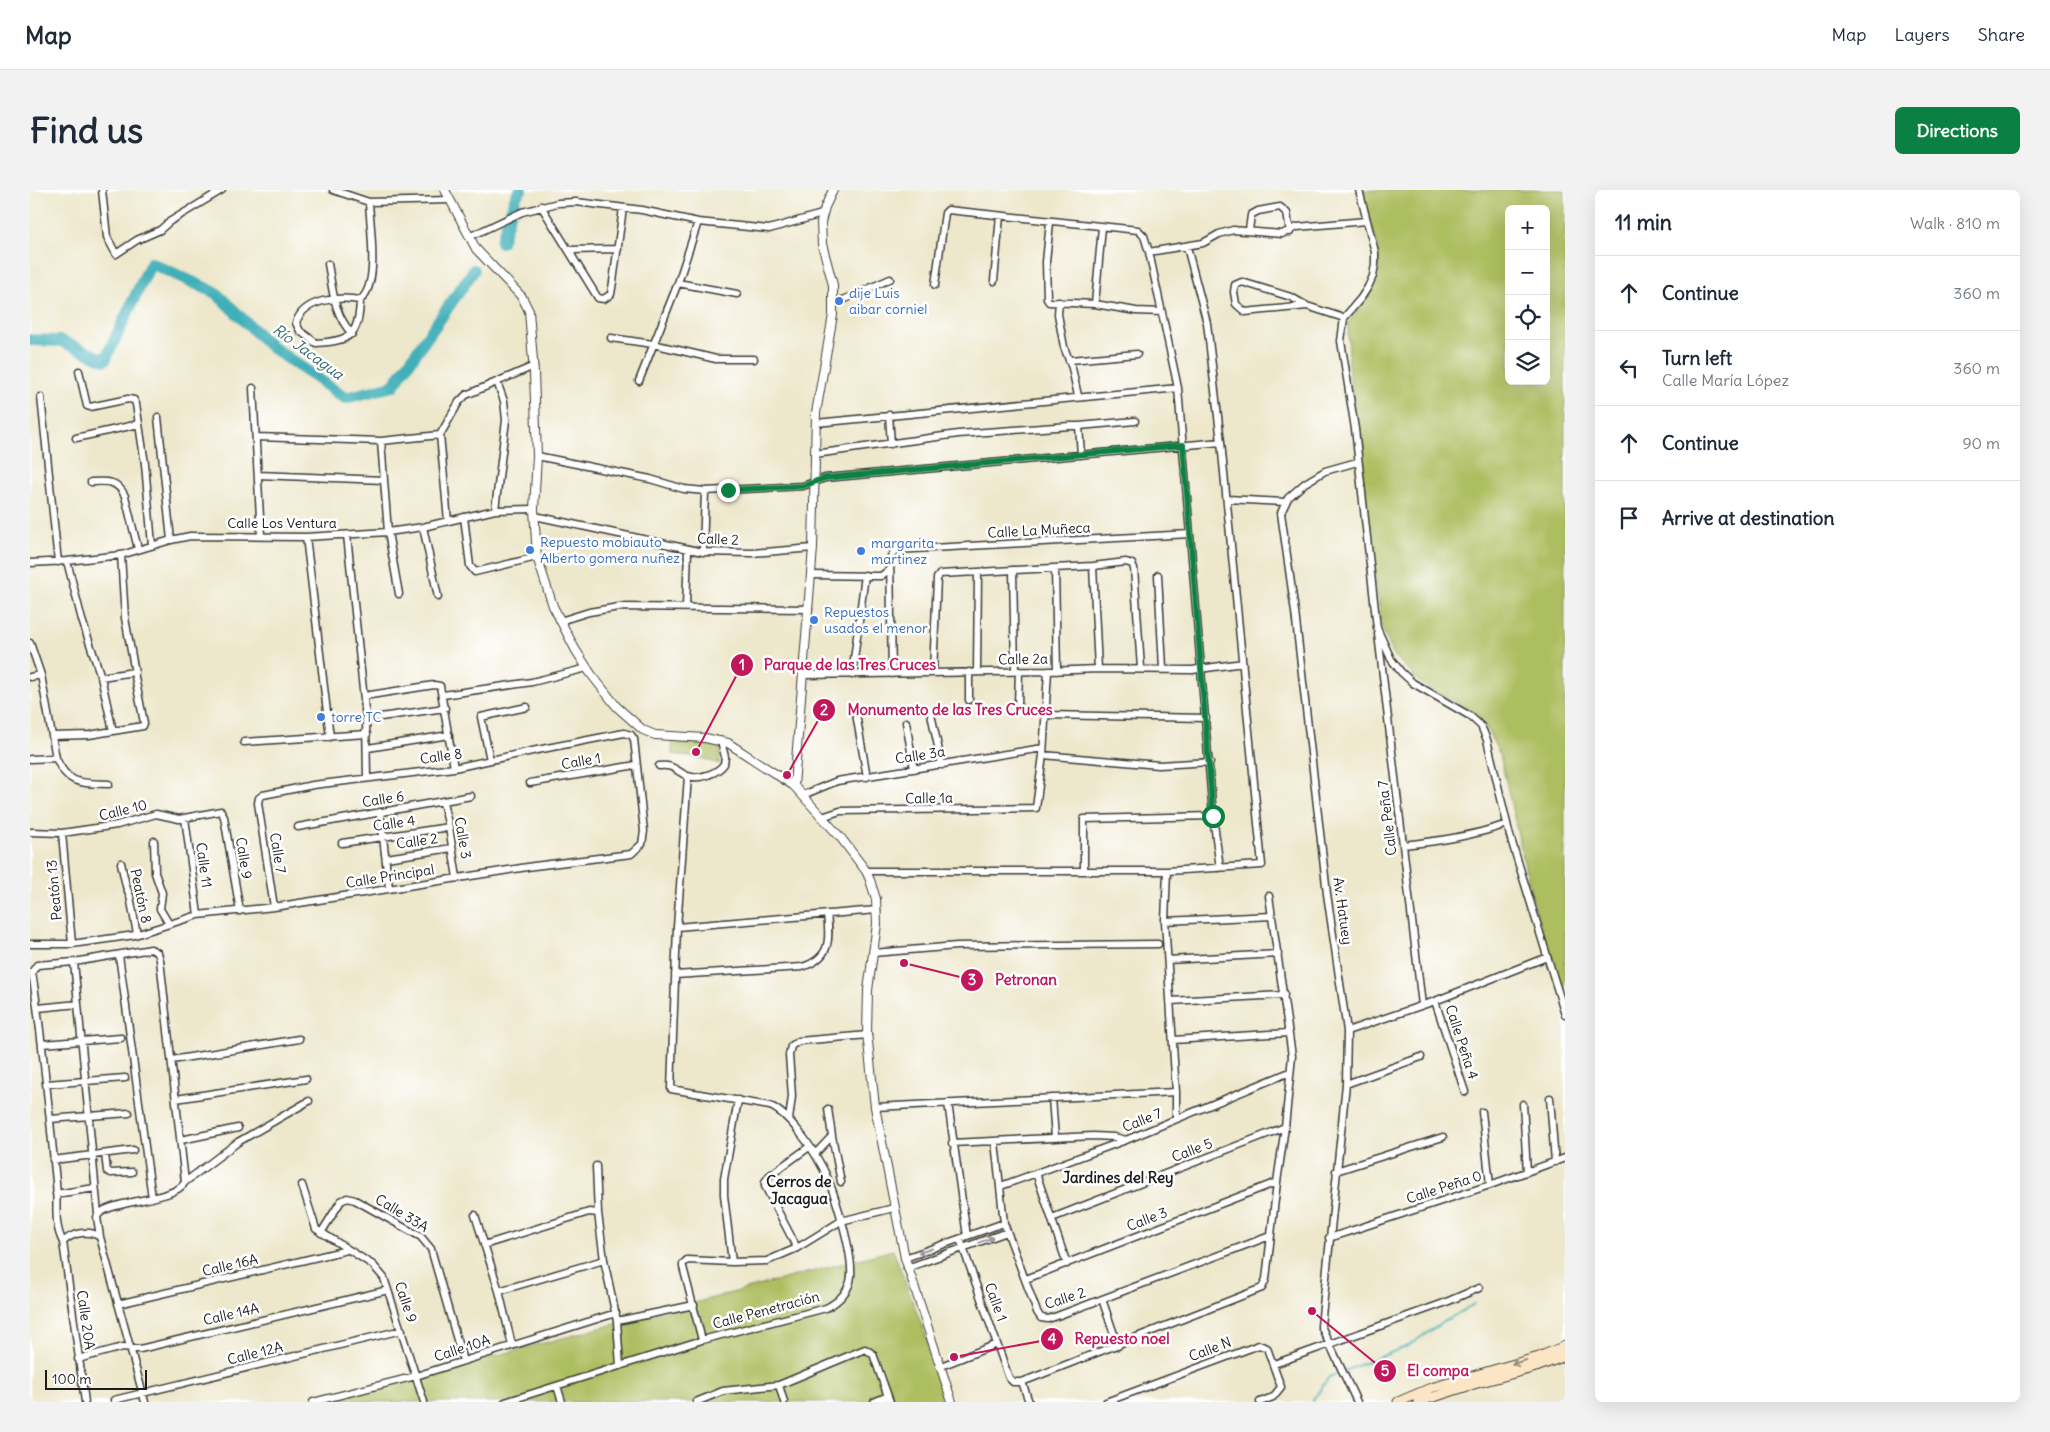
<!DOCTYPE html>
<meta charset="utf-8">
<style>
:root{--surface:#fff;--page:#f2f2f3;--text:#1f2937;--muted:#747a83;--line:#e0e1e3;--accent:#0b8043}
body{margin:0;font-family:Delius,sans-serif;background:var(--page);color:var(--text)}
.controls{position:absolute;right:15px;top:15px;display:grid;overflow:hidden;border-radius:8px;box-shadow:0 5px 20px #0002}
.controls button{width:45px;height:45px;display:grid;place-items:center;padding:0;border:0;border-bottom:1px solid var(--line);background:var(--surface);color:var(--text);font:25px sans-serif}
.scale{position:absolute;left:15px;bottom:12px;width:102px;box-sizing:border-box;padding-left:5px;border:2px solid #1c1c1c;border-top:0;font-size:14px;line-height:18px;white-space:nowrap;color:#1c1c1c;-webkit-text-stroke:4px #fff;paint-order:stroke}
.stop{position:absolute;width:15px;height:15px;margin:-11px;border:4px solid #0b8043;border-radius:50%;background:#fff}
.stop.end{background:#0b8043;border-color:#fff;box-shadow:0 1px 5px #0008}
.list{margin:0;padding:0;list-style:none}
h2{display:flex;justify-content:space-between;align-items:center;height:65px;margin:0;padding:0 20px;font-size:21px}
h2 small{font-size:16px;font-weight:400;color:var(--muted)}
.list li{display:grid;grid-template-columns:32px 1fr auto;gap:15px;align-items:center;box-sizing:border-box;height:75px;padding:0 20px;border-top:1px solid var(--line)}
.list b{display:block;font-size:19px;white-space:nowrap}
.list p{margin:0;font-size:16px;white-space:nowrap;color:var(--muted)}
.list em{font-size:16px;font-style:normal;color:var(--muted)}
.icon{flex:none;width:28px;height:28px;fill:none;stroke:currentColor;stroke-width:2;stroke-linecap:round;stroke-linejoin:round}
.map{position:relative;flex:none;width:1535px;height:1212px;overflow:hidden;border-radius:8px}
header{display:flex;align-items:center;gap:30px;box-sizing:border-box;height:70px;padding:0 25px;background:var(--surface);border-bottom:1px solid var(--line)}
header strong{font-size:24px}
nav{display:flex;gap:28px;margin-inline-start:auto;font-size:18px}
.intro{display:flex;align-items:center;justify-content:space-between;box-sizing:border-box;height:120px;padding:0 30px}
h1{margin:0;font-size:35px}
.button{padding:12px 22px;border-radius:8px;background:var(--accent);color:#fff;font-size:18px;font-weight:700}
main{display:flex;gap:30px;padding:0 30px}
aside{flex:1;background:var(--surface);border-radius:8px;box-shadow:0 5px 20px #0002}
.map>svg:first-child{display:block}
</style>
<header>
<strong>Map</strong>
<nav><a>Map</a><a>Layers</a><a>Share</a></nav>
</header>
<div class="intro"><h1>Find us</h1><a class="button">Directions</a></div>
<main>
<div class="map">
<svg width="1535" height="1212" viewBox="0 0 1535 1212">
<rect width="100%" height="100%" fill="#fff"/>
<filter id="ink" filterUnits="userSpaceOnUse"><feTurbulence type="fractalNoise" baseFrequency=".02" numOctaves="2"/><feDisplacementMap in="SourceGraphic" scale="10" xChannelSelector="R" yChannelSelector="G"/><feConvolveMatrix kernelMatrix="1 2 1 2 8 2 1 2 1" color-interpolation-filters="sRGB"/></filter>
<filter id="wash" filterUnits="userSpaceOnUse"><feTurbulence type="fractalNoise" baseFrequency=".0096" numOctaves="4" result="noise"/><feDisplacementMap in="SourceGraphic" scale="20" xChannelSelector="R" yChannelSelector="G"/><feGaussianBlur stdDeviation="1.12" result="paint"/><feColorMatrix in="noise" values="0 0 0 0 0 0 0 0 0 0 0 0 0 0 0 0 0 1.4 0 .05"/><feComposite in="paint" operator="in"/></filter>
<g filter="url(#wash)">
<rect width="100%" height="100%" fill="#ede7cb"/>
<path fill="#adbe61" stroke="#646d3e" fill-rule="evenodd" d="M1333 0H1535V811L1503 712 1470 565 1454 533 1434 517 1391 494 1363 464 1352 437 1319 184 1318 133 1335 109 1349 83 1348 57 1333 4ZM1479 19H1516V191H1479Z
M642 552 670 553 688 556 690 560 689 574 667 567 642 564Z
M863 1060 912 1188 917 1212H292Z"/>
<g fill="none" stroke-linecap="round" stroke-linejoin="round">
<path stroke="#3fafb8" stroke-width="2" d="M1282 1212 1299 1187 1378 1156 1410 1134 1444 1114"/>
<path stroke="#3fafb8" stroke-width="12" d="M480 24 486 6 491 0
M471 52 478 30
M0 150 31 151 75 170 121 73 186 103 239 155 315 208 363 196 444 80"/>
</g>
</g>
<g filter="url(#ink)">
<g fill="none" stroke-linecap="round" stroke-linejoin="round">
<defs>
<path id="minor" d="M72 0 77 47 86 64 107 50 130 40 139 32 192 0
M303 0 339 12 419 10
M1329 0 1345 62V74L1343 86 1338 97 1331 108 1314 128 1311 151 1325 239 1347 438 1361 469 1371 482 1383 493 1440 526 1451 536 1457 550 1480 646 1535 824
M511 16 568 108 574 109 581 104 583 92 593 18
M1020 32 1016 72 1017 109 1019 112 1065 114
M1072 37 1065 114 1106 121 1132 122
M1219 40 1221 25 1228 21 1250 17 1257 23 1260 42
M439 47 492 22 528 13 546 12 612 20 668 32 739 39 792 24
M539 60 588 59
M298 74C303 100 303 123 322 144
M964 91 970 26
M648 93 707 104
M905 95 915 23 918 20 1108 40 1114 46 1119 62
M330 110C329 145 321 151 286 153L270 141 266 133C273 109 309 106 330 110 350 95 340 37 339 12
M1029 112 1028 124 1034 157 1042 178 1048 206
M804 114 860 89
M1277 116 1261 107 1212 92 1205 95 1204 102 1206 114 1215 122 1277 116 1314 128
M581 148 623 154 686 169H724
M1040 170 1107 164
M49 181 57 216 60 217 98 209 104 210 106 214 115 274 122 355
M609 191 648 93 668 32
M223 198 231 346
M11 207 28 372
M859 225 861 254
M128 227 141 350
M786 233 1148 198
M1049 236 1105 231
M226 247 351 251 410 245
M46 248 109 234
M351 251 358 342 369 404
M785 264 928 244 1040 236H1049L1051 265
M507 266 620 289 654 299 675 301 773 296 795 288 1191 252
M228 285 354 290
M61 292C77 291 87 290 95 306L108 359
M1197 309 1255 312
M465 320 476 230 474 211 467 192
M505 326 673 362 722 363 783 358
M434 327 440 376 445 382 507 367
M418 331 410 245 429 212 436 205 504 176
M393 337 408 407
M317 345 336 529 337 588
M276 347 300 547
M673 362 675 301
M91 365 95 428 105 483
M37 371 52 430 71 487 83 541
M0 373 37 371 91 365 141 350 160 346 276 347 358 342 393 337 465 320 504 319
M1063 376 1068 479
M1025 378 1027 481
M983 380 985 481
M781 385 851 386 860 379
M1128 385 1133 478
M656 417 658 360
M530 431 559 422 589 417 779 419
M1348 444 1392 815
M0 453 11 485 26 568C38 596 52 593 79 594
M939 482V510
M947 482 948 382
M903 483 907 388 910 384 1063 376 1096 372 1102 374 1104 378 1111 478
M862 484 860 368 865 360 1160 344
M773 485 1018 481 1068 479 1162 480 1213 473
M822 485 835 385
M0 487 11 485
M413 505 502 492 557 478
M334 506 404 495 410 496 424 578
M988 515 989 481
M826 524 837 587
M901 524 912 575
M1016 525 1176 528
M336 529 415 518
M876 532 884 579
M23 546 59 545 113 536 114 533 104 482 71 487
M214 552 337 544
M338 558 419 545
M1013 565 1129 575 1180 572
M0 569 26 568
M460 570 451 527 497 517
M629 576C645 574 646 582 658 586 669 590 688 583 694 574L695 567 691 551
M500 593 606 575
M773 605 807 591 1013 558
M413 613 419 637 427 688
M350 622 359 698
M792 627 810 621 1006 618 1013 565 1018 481
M155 628 168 725
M268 637 441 606
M0 642 32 643 87 635 126 624 149 629 191 621 194 627 210 721
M32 643 42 754
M124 651 125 683 132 703 130 719 139 734
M312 653 419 637
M1373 655C1409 651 1443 646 1477 634
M356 668 422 658
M91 673 96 696 100 706 107 744
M1190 678 1183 626 1148 198 1119 62 1173 53 1189 44 1203 40 1252 44 1267 37 1336 31
M836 681H1137L1232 675 1191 252 1177 133 1157 57
M1054 681V629L1183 626
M1137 681 1135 731 1146 902V929
M244 717 228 613 229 608 233 605 283 595 424 578 507 560 594 543 601 545
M1135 731 1242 726
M647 737 847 720
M0 754H42L105 745 168 725 244 717 504 676 601 664 612 654 614 641 604 549 601 545
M843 763 927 756 1128 754
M89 765 122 1008
M1138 770 1248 764
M44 772 68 1024
M645 785 772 777C801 768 800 750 797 724
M1140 811 1254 805
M1405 811 1435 902
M8 818 48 814
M1317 841 1405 811 1517 767
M1143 850 1258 843
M12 854 91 848
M142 870 269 849
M16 894 95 888
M1316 894 1391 867
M1022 908 1025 948
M1520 908 1525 972
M146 909 276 889
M918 913 937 1046
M1493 914 1497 982
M845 917 1146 902
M1452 922 1460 995
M20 929 99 923
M759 930 762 906 759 865 761 856 769 851 838 845
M802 946 811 992
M151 950 208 938
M965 952 974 1033 1007 1122 1011 1128 1018 1129 1027 1126 1240 1046
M922 953 1063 946 1084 947 1096 950
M75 964 77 981 81 983 102 982
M785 964 802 946 798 919
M23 970 103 960
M566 976 568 1023 574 1070 587 1131 590 1176
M1306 981 1413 947
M1006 983 1037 1074
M155 992 208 952 279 911
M272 995 286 1039 343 1075 354 1088 394 1212
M971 996 1096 950 1260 882
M26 1004 65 998
M445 1025 469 1101 482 1155
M1022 1028 1255 937
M291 1043 311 1011 317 1008 325 1010 391 1047 401 1059 433 1171
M1299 1048 1460 995 1535 968
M930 1049 979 1188 983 1192H992L1232 1098 1236 1089 1247 992 1255 937 1262 866 1239 706
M33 1052C42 1043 59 1039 70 1047
M454 1055 559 1022 568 1023
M767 1058 735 996V992L739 986 779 957
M875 1068 974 1033
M702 1072 694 1005V989L708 910
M877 1078 977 1042
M996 1089 1247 992
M469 1101 574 1070
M1072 1109 1088 1156
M88 1114 317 1060
M587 1131 664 1115
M672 1150 653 1077V1074L657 1070 702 1072 737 1071 767 1058 811 1031 864 1018
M48 1169 93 1157 110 1159 358 1100
M1244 1174 1414 1113 1449 1098
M911 1176 967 1154
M992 1192 999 1212
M749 1195 754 1212
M527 1196 532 1212
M84 1210 372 1140
M55 1212 33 1052C23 1034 28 1012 26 992 19 922 13 851 2 782L7 775 44 772 121 759 128 763 130 770 155 992C145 1012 73 1010 67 1027L70 1047 115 1212
M283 1212 386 1186 586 1123
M475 1212 672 1150 796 1118C808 1112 820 1101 821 1086 823 1062 803 994 790 973 781 956 758 923 740 916L641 899 647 737 658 586
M666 1212 693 1201 749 1195 835 1159 843 1164 860 1212
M844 1212 858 1206
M1076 1212 1229 1155 1237 1158 1251 1197 1243 1207 1230 1212
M1327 1212 1291 1136 1316 894 1317 841 1297 704 1265 422 1251 323 1258 308 1275 293 1295 281 1327 272"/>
<path id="tertiary" d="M415 0 446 59 492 107 499 121 504 183 507 266 504 319 507 367 523 416 545 459 561 484 587 517 613 540 625 545 675 548 698 553 764 596 811 648 836 681 840 690 846 709 847 734 838 800 837 843 845 917 875 1068 922 1212
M764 596 783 358 786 223 803 125V95L792 54 791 32 795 17 803 0"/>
<path id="secondary" d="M1368 1212 1401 1198 1509 1167 1535 1156
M1388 1212 1444 1194 1506 1177 1535 1166"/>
</defs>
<use href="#minor" stroke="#3b3a36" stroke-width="9"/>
<use href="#tertiary" stroke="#3b3a36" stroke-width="10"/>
<use href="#secondary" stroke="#3b3a36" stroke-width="11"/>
<use href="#minor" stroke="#fff" stroke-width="6"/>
<use href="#tertiary" stroke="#fff" stroke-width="8"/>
<use href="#secondary" stroke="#fce5c4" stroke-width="9"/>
</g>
<defs><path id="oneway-shaft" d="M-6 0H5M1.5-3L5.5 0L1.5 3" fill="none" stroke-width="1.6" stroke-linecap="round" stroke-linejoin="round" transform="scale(1.25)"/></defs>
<g stroke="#999">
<use href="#oneway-shaft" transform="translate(956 1050) rotate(-21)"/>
<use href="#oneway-shaft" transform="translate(895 1061) rotate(161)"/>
</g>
<use stroke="#978b78" href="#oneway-shaft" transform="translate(1489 1172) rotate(164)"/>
</g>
<g fill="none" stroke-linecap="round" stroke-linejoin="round" filter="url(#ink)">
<path stroke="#0b8043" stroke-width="6" d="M698 300 773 296 795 288 1153 255 1183 626"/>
</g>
<g fill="#3f7fe0" stroke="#fff" stroke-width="2">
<circle cx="809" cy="111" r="5"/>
<circle cx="500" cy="360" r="5"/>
<circle cx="831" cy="361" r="5"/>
<circle cx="784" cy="430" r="5"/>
<circle cx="291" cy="527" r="5"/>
</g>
<g text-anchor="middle" stroke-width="5" stroke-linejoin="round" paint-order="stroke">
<g font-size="14" fill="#366cbe" stroke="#fff" text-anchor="start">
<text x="819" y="108">dije Luis<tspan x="819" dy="16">aibar corniel</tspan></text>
<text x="510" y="357">Repuesto mobiauto<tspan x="510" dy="16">Alberto gomera nuñez</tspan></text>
<text x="841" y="358">margarita<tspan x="841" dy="16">martinez</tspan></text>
<text x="794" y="427">Repuestos<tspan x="794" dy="16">usados el menor</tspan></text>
<text x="301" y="532">torre TC</text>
</g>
<g font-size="14" fill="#1c1c1c" stroke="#fff">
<text x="252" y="338">Calle Los Ventura</text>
<text transform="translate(1009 340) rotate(-3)" y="5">Calle La Muñeca</text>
<text transform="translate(688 349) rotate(2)" y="5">Calle 2</text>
<text transform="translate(993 469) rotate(-1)" y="5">Calle 2a</text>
<text transform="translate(890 565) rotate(-9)" y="5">Calle 3a</text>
<text transform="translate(411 566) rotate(-8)" y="5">Calle 8</text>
<text transform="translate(551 571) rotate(-10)" y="5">Calle 1</text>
<text transform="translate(899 608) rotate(-1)" y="5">Calle 1a</text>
<text transform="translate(353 609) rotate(-9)" y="5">Calle 6</text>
<text transform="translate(93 620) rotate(-14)" y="5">Calle 10</text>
<text transform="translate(1357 628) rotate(-97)" y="5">Calle Peña 7</text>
<text transform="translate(364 633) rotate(-8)" y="5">Calle 4</text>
<text transform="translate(433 648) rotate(80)" y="5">Calle 3</text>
<text transform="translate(387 651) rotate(-8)" y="5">Calle 2</text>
<text transform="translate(248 663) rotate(81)" y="5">Calle 7</text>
<text transform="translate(214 668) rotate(81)" y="5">Calle 9</text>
<text transform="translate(174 675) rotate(82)" y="5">Calle 11</text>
<text transform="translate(360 686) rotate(-9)" y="5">Calle Principal</text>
<text transform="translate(24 700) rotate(-95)" y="5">Peatón 13</text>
<text transform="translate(111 706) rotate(78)" y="5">Peatón 8</text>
<text transform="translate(1313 721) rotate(82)" y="5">Av. Hatuey</text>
<text transform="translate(1432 852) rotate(72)" y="5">Calle Peña 4</text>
<text transform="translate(1112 930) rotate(-22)" y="5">Calle 7</text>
<text transform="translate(1162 960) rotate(-21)" y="5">Calle 5</text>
<text transform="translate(1414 997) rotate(-18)" y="5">Calle Peña 0</text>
<text transform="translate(372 1023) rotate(31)" y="5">Calle 33A</text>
<text transform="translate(1117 1029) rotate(-21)" y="5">Calle 3</text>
<text transform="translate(200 1075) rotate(-13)" y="5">Calle 16A</text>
<text transform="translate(1035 1108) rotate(-18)" y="5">Calle 2</text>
<text transform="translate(376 1112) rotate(71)" y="5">Calle 9</text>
<text transform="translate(966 1112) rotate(70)" y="5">Calle 1</text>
<text transform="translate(736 1120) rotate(-15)" y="5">Calle Penetración</text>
<text transform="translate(201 1124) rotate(-13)" y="5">Calle 14A</text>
<text transform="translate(56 1130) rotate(82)" y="5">Calle 20A</text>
<text transform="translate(432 1158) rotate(-18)" y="5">Calle 10A</text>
<text transform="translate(1180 1159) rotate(-21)" y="5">Calle N</text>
<text transform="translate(225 1163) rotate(-14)" y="5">Calle 12A</text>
</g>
<g font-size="15" font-style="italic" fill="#2e666a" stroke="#fff">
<text transform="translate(278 162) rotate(36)" y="5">Río Jacagua</text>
</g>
<g font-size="15" font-weight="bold" fill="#1c1c1c" stroke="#fff">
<text x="1088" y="993">Jardines del Rey</text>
<text x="769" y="997">Cerros de<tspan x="769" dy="17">Jacagua</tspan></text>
</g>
</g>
<path fill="none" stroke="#c2185b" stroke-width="2" d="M666 562L712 475M757 585L794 520M874 773L942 790M924 1167L1022 1149M1282 1121L1355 1181"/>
<g fill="#c2185b" stroke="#fff" stroke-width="2">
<circle cx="666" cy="562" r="5"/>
<circle cx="757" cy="585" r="5"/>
<circle cx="874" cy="773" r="5"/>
<circle cx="924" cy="1167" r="5"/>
<circle cx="1282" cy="1121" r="5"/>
<circle cx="712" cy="475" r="12"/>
<circle cx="794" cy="520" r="12"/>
<circle cx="942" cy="790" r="12"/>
<circle cx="1022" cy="1149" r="12"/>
<circle cx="1355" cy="1181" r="12"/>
</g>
<g font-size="15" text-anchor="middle" font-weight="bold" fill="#fff">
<text x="712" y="480">1</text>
<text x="794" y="525">2</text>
<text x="942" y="795">3</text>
<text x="1022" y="1154">4</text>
<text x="1355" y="1186">5</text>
</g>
<g font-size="15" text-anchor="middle" font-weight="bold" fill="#c2185b" stroke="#fff" stroke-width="5" stroke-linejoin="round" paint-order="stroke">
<text x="820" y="480">Parque de las Tres Cruces</text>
<text x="920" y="525">Monumento de las Tres Cruces</text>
<text x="996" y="795">Petronan</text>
<text x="1092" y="1154">Repuesto noel</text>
<text x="1408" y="1186">El compa</text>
</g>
</svg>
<div class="controls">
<button>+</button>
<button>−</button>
<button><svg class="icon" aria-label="locate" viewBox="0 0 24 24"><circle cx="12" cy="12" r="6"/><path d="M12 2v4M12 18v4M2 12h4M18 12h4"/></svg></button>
<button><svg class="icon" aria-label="layers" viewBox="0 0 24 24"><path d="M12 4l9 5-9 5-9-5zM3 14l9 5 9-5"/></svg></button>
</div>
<div class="scale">100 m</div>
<div class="stop" style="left:1183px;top:626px"></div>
<div class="stop end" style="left:698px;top:300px"></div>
</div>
<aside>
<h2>11 min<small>Walk · 810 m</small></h2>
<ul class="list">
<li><svg class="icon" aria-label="ahead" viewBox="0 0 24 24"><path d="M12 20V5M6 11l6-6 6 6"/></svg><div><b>Continue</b></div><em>360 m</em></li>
<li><svg class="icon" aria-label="left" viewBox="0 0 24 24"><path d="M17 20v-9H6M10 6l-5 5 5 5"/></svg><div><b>Turn left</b><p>Calle María López</p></div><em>360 m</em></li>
<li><svg class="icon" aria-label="ahead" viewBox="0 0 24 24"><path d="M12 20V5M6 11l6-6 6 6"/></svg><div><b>Continue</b></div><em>90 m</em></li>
<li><svg class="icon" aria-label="arrive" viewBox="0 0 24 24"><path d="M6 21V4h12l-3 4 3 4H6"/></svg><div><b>Arrive at destination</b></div></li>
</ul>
</aside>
</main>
